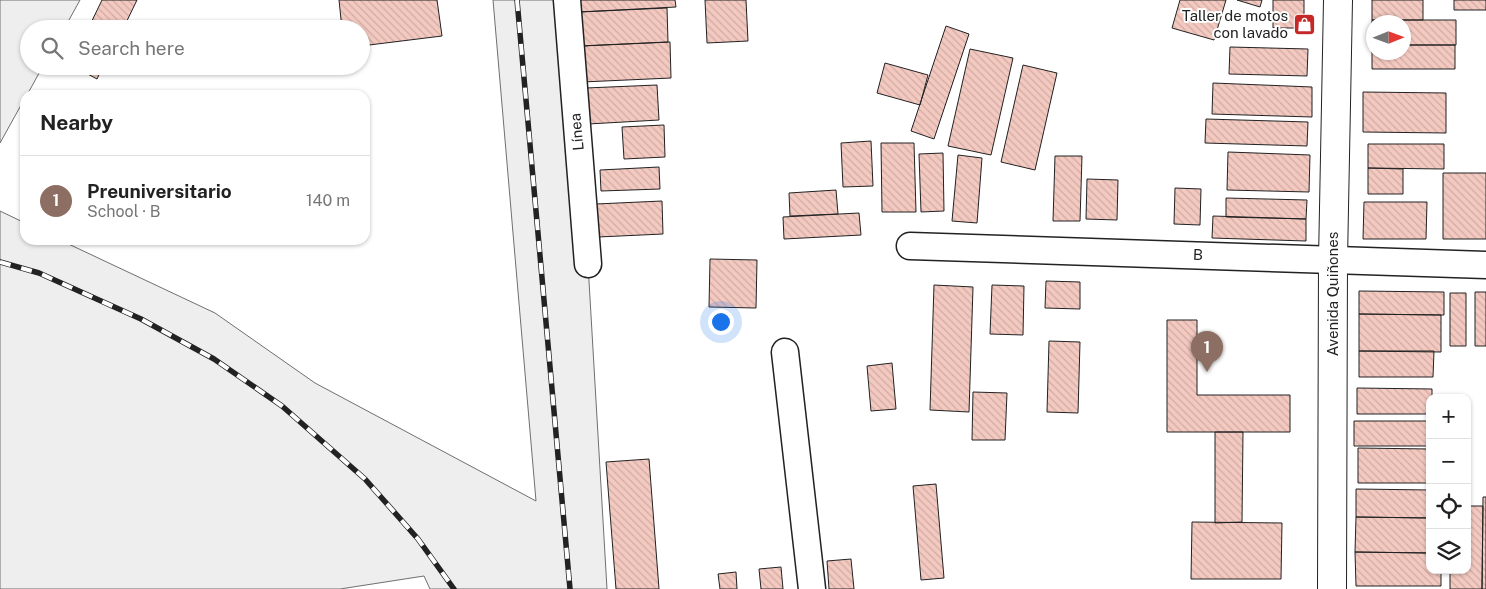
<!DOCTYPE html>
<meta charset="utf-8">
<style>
:root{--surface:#fff;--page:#f2f2f2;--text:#222;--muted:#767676;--line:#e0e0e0;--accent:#db2777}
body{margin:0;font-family:"Public Sans",sans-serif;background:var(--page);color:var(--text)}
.controls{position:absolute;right:15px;bottom:15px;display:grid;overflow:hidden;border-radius:10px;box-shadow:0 1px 4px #0004}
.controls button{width:45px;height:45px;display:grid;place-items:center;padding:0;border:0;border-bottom:1px solid var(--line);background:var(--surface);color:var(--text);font:25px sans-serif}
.compass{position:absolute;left:1366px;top:15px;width:45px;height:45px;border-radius:50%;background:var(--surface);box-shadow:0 1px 4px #0004;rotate:89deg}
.you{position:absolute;left:720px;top:321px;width:18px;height:18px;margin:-12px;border:4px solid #fff;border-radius:50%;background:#1a73e8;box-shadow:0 0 0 8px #1a73e833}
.badge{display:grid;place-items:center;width:32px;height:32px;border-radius:50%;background:var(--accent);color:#fff;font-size:16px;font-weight:700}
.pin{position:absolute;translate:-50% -41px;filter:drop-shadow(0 1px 2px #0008)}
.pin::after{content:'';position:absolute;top:26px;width:18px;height:15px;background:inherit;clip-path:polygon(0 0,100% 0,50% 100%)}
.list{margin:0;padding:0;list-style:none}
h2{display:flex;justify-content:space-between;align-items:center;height:65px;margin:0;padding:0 20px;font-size:21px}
h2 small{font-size:16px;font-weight:400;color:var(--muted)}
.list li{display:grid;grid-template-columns:32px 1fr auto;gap:15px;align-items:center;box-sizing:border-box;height:90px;padding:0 20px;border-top:1px solid var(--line)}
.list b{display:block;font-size:19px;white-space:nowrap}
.list p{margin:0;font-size:16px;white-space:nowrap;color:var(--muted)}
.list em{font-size:16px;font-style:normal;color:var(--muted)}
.icon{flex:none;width:28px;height:28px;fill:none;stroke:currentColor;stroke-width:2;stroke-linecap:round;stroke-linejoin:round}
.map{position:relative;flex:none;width:1486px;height:589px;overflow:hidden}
.search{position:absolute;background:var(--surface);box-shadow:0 1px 4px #0004;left:20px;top:20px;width:350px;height:55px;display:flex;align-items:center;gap:12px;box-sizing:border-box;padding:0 18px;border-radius:28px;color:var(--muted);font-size:19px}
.panel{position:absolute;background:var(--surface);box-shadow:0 1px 4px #0004;left:20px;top:90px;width:350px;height:155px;border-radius:15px}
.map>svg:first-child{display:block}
</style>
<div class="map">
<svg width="1486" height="589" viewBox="0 0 1486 589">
<defs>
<pattern id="building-back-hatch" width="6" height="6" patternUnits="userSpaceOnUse" patternTransform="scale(1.25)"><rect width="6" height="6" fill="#f3c9c0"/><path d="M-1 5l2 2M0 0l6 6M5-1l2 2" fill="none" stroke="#d0aca5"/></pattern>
</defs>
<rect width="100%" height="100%" fill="#fff"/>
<path fill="#eee" stroke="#6f6f6f" d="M0 0H80L64 29H29V66H43L27 95H25V98L0 143Z
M493 0H565L588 264 607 589H430L424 576 340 589H0V211L25 223V240H60L215 313 315 383 536 501Z"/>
<path fill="url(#building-back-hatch)" stroke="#222" d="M102 0H137L123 29H88Z
M339 0H437L442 36 361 46V29H342Z
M579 0H675L676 7 579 12Z
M705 0H746L748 41 707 43Z
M1180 0H1226L1214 40 1172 28Z
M1237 0H1262L1260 7Z
M1273 0H1304V28H1273Z
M1372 0H1423V20H1372Z
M1454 0H1486V10H1454Z
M667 8 668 42 581 46 579 12Z
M1372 20H1456V45H1404V22H1374L1372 45Z
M946 26 969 34 934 139 911 131Z
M670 42 671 78 582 82 581 46Z
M1372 45 1374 52H1404V45H1455V69H1372Z
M1230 47 1308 49 1307 76 1229 74Z
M970 49 1013 58 991 155 948 146Z
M885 63 928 75 920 105 877 93Z
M1023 65 1057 73 1035 170 1001 162Z
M73 66H103L97 79Z
M1213 83 1312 87V117L1212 114Z
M657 85 659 120 588 124 586 88Z
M1363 92 1446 93V133L1363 132Z
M1206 119 1308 122 1307 146 1205 143Z
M664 125 665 157 624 159 622 127Z
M871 141 873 186 843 187 841 143Z
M881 143H914L916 212H882Z
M1368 144H1444V169L1368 168Z
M1228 152 1310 155 1309 192 1227 190Z
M943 153 944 211 921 212 919 154Z
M958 155 982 158 977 223 952 221Z
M1055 156H1082L1080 221H1053Z
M659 167 660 189 601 191 600 170Z
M1368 168 1403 169V194H1368Z
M1443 173H1486V239H1443Z
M1087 179 1118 180 1117 220 1086 219Z
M1175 188 1201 189 1200 225 1174 224Z
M836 190 838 214 790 216 789 193Z
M1226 198 1307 200 1306 219 1226 217Z
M662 201 663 234 598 237 596 204Z
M1364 202H1427L1426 239H1363Z
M859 213 861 235 784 239 783 217Z
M1213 216 1306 219V241L1212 238Z
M710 259 757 260 756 308 709 307Z
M1046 281 1080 282V309L1045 308Z
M934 285 973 287 969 412 930 410Z
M992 285 1024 286 1023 335 990 334Z
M1359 291 1444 292V315L1359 314Z
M1475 292H1486V346H1475Z
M1450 293H1466V346H1450Z
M1359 314 1441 315V352L1359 351Z
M1167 320H1197V395H1290V432H1167Z
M1049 341 1080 342 1078 413 1047 412Z
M1359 351H1434L1433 377H1359Z
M892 363 896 409 871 411 867 366Z
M1357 388 1432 389V398H1430V414H1357Z
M973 392 1007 393 1005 440H972Z
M1354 421H1430V446H1354Z
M1215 432H1243L1242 522 1215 523Z
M1358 448 1430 449V483H1358Z
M649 459 659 589H616L606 462Z
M936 484 944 578 921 580 913 486Z
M1356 489 1430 490V518L1356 517Z
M1483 497H1486V589H1482Z
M1467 506H1483L1482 589H1450V570H1467Z
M1356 517 1430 518V553L1355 552Z
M1192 522 1282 523 1281 579H1191Z
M1355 552 1430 553V570H1441V586H1356Z
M851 559 854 589H829L827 561Z
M781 567 783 589H761L759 569Z
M736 572 737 589H720L718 574Z"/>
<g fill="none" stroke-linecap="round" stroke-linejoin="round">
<defs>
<path id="minor" d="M567 0 588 264
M910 246 1486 265
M785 352 812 589"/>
<path id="major" d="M1332 589 1333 260 1338 0"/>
</defs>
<use href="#minor" stroke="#222" stroke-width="29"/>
<use href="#major" stroke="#222" stroke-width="30"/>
<use href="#minor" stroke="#fff" stroke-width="26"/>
<use href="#major" stroke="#fff" stroke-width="28"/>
<defs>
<path id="rail" d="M517 0 570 589
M0 262 39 273 141 319 214 359 282 406 365 479 418 539 454 589"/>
</defs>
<use href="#rail" stroke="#222" stroke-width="5.5"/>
<use href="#rail" stroke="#fff" stroke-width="4" stroke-dasharray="11" stroke-linecap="butt"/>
</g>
<defs>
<symbol id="shop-square" viewBox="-11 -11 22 22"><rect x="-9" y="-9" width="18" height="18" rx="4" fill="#c62828" stroke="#fff"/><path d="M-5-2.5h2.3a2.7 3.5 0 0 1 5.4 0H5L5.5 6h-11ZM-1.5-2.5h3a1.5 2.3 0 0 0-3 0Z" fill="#fff"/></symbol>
</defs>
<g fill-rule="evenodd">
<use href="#shop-square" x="1292" y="12" width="25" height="25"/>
</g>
<g text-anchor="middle" stroke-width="4" stroke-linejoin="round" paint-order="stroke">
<g font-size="15" fill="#222" stroke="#fff" text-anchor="end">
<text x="1288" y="21">Taller de motos<tspan x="1288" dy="17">con lavado</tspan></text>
</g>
<g font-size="15" fill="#222" stroke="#fff">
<text transform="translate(577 132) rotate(-95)" y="5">Línea</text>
<text transform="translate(1198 255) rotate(2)" y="5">B</text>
<text transform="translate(1333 294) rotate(-90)" y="5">Avenida Quiñones</text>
</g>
</g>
</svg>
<div class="controls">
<button>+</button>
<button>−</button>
<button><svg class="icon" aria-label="locate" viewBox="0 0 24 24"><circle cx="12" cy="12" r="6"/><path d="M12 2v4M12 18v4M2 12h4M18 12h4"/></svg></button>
<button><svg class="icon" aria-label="layers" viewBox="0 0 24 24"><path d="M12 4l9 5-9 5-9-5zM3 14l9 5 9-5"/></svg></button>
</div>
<svg class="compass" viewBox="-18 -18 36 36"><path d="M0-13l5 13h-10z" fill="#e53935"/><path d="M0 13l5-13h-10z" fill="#767676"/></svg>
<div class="you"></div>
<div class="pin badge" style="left:1207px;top:372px;background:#8d6e63">1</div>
<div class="search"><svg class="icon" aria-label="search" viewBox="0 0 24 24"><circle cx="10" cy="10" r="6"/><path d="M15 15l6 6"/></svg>Search here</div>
<section class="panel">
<h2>Nearby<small></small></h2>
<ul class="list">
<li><span class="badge" style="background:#8d6e63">1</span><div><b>Preuniversitario</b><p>School · B</p></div><em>140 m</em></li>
</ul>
</section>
</div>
